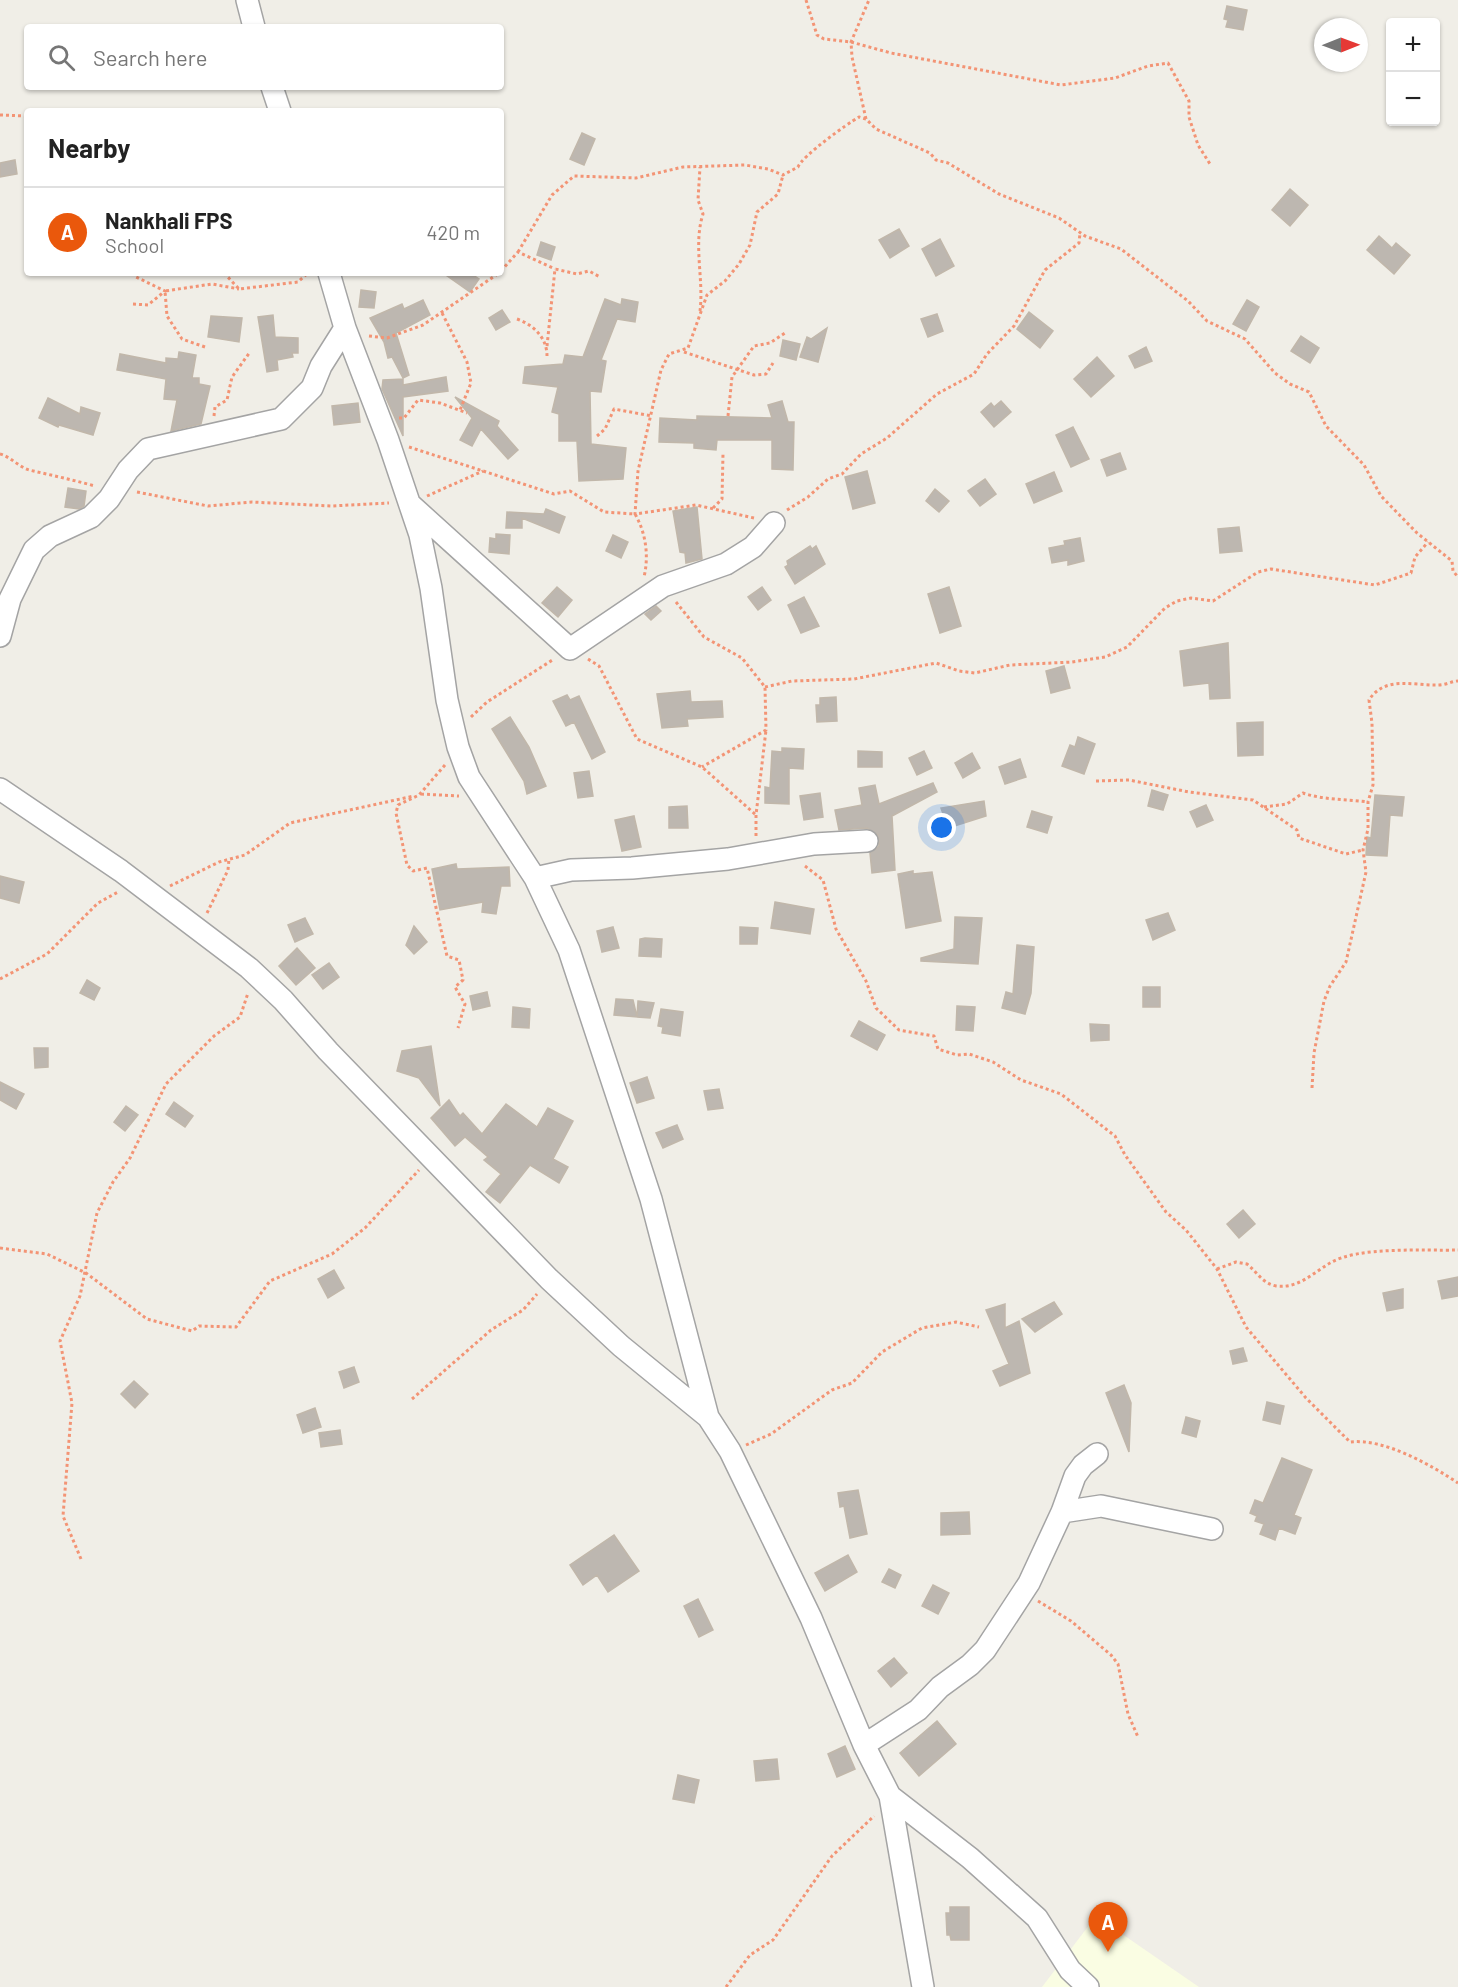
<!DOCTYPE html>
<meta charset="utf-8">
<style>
:root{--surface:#fff;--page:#f2f2f2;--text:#222;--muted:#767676;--line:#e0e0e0;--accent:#ea580c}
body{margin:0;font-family:Barlow,sans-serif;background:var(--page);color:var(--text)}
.controls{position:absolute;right:18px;top:18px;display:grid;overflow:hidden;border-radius:6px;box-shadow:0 2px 4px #0004}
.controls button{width:54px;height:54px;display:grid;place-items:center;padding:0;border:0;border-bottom:2px solid var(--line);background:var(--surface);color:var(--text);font:30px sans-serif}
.compass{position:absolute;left:1314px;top:18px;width:54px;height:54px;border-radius:50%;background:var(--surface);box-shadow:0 2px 4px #0004;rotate:89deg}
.you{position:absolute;left:942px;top:828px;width:21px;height:21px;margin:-15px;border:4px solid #fff;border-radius:50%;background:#1a73e8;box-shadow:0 0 0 9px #1a73e833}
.badge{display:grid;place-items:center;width:39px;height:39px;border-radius:50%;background:var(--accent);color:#fff;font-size:20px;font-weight:700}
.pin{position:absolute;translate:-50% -50px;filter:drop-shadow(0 2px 3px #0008)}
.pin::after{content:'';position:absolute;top:32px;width:21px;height:18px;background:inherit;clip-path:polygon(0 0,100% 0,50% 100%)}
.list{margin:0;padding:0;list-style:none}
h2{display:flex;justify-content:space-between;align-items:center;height:78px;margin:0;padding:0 24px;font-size:26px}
h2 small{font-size:20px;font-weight:400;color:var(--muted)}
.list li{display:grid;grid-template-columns:39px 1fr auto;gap:18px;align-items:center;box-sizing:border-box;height:90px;padding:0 24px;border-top:2px solid var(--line)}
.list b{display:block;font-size:22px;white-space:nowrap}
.list p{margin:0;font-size:20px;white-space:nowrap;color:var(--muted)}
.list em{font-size:20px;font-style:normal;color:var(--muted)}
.icon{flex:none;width:33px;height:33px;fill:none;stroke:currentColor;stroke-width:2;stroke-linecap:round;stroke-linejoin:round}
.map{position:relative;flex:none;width:1458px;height:1987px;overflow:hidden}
.search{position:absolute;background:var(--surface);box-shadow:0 2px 4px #0004;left:24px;top:24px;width:480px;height:66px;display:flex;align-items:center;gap:15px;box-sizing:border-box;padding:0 21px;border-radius:6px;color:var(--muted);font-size:22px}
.panel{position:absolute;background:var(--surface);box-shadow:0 2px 4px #0004;left:24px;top:108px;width:480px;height:168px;border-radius:6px}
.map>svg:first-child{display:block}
</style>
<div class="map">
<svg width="1458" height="1987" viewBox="0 0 1458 1987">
<rect width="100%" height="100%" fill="#f0eee7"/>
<path fill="#fafde3" d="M1096 1916 1199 1987H1042Z"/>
<path fill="#bdb7b0" stroke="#c1b7aa" stroke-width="1.5" d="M1227 6 1247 10 1243 30 1226 27 1228 20 1224 19Z
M582 133 595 139 584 165 570 159Z
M15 160 17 174 0 177V163Z
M1290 189 1308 205 1290 226 1272 210Z
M899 229 909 246 890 258 879 240Z
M1379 236 1392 248 1396 243 1410 255 1394 274 1367 250Z
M940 239 954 266 936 276 922 249Z
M541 242 555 247 551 260 537 255Z
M443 273H470L479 279 470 292Z
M361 290 376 292 374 308 359 307Z
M605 299 621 305 622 299 638 302 635 322 617 319 601 360 606 361 601 392 590 391 591 444 626 448 623 479 579 481 577 441H559V414L552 412 558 387 523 383 525 367 563 364 565 355 583 357Z
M423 300 430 315 396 333 409 375 403 378 392 357 388 358 384 342 370 318 402 304 404 309Z
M1247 300 1259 307 1246 331 1233 324Z
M502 310 510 322 496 330 489 318Z
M1029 312 1053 331 1040 348 1017 329Z
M937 314 943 331 928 337 921 319Z
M273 315 275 337 298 338V353H292L293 357 277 360 278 370 267 372 258 317Z
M211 316 242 318 239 342 208 337Z
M827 328 818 362 800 357 807 337 811 339Z
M1301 336 1319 348 1310 363 1291 351Z
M783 340 800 344 796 360 780 356Z
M1146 347 1152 361 1135 368 1129 356Z
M179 352 196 355 192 378H199V384L210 386 201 424 171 431 177 400 164 399 166 379 117 370 120 354 166 363V358L178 359Z
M1097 357 1114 376 1091 397 1074 379Z
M446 377 448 391 403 397V436L382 389 383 380 403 379V385Z
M455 397 499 421 497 426 518 450 508 459 481 429 472 446 460 440 472 418Z
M48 398 80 414 81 407 100 413 93 435 59 425 58 427 39 418Z
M782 401 788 422H794L793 470 772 469V440H717L716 450 694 448V443L659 442 660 418 697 420V416L772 418 768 405Z
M1001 401 1011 412 994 427 981 412 991 403 994 407Z
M358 403 360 422 334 425 332 406Z
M1073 427 1089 459 1071 467 1056 435Z
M1120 453 1126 469 1107 476 1101 460Z
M867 471 875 503 853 509 845 477Z
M1054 472 1062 491 1034 503 1026 484Z
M985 479 996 494 980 506 968 491Z
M68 488 86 491 84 506 79 509 65 507Z
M935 489 949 501 939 512 926 501Z
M697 507 702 559 686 563 685 553 680 552 673 511Z
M546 509 565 517 559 533 522 518V528H506L507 512 544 514Z
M1239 527 1242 551 1220 553 1218 529Z
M496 534 510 535 509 554 489 552 490 538 496 539Z
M613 535 628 542 621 558 606 551Z
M1080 538 1084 561 1068 565V560L1052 563 1049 548 1065 545 1064 541Z
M810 546 812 549 816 546 825 564 795 584 785 567 788 565 787 561Z
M557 587 572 600 558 617 542 603Z
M762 587 771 600 758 610 748 597Z
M949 587 961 626 940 633 928 594Z
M804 597 819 626 801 633 788 605Z
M656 606 661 611 651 620 645 614Z
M1228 643 1230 698 1210 699 1209 683 1184 686 1180 651Z
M1064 666 1070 688 1051 693 1046 671Z
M690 691 691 702 722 701 723 717 687 719 688 726 662 728 657 694Z
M567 695 570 700 579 696 605 752 592 759 574 722 566 726 553 701Z
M836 697 837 721 817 722 816 705H820V698Z
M510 717 529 747 546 786 527 794 524 781 492 729Z
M1263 722V755L1238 756 1237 723Z
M1078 737 1095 744 1084 774 1062 766 1070 745 1075 747Z
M782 748 804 749 803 769 789 768V804L765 803V787L770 788 772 751 782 752Z
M858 751 882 752V767H858Z
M924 751 932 768 917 775 909 758Z
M972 753 980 768 963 778 955 763Z
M1020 759 1026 777 1005 784 999 767Z
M589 771 593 796 578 798 574 773Z
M933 783 937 792 892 816 895 870 872 873 870 853 879 846 878 835 867 828 839 830 835 810 862 805 859 788 875 785 879 804Z
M1152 790 1168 795 1163 810 1148 806Z
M820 793 823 817 804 820 800 796Z
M1375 795 1404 797 1402 816 1390 815 1387 856 1366 855 1367 837 1371 838Z
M984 801 986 816 948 828 941 808Z
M1206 805 1213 820 1197 827 1190 812Z
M687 806 688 828H669V807Z
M1032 811 1052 817 1047 833 1027 827Z
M634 816 641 847 622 851 615 820Z
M456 864 457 869 509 867 510 886H501L496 914 482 912 483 902 440 910 432 869Z
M913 871V874L932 872 941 921 906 928 898 874Z
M0 876 24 882 19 903 0 898Z
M775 902 814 909 810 934 771 928Z
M1168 913 1175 930 1153 940 1146 920Z
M955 917 982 918 978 964 921 961V958L954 949Z
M305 918 313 934 295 942 288 925Z
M414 926 427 942 414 954 406 945Z
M613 927 619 948 602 952 597 931Z
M740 927 758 928 757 944H740Z
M645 938 662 939 661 957 639 956 640 939Z
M1017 945 1034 947 1031 993 1025 1014 1002 1008 1006 992 1013 994Z
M297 948 315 968 296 985 279 966Z
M329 963 339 977 323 989 312 975Z
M87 980 100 988 94 1000 80 993Z
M1143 987H1160V1007H1143Z
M487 992 490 1006 473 1010 470 996Z
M616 999 633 1000 637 1017 614 1015Z
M638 1001 654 1003 650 1018 637 1017Z
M957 1006 975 1007 973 1031 956 1030Z
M513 1007 530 1009 529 1028 512 1027Z
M661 1009 683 1012 680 1036 662 1033 663 1027 658 1026Z
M859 1021 885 1035 877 1050 851 1036Z
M1090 1024 1109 1025V1040L1091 1041Z
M431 1046 440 1106 419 1078 397 1071 402 1051Z
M34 1048H48V1067L35 1068Z
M647 1077 654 1098 637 1103 630 1083Z
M0 1082 24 1094 16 1109 0 1100Z
M719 1089 723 1108 708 1110 704 1091Z
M449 1100 460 1116 463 1113 482 1134 506 1104 537 1127 548 1108 573 1121 553 1159 568 1167 559 1183 530 1165 500 1203 486 1192 501 1174 484 1160 488 1157 465 1137 455 1146 431 1118Z
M174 1102 193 1116 185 1127 166 1114Z
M126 1106 138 1115 125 1131 114 1122Z
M677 1125 683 1139 663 1148 656 1133Z
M1243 1210 1255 1224 1239 1238 1227 1224Z
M334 1270 344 1288 328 1298 318 1279Z
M1458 1277V1296L1442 1299 1438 1281Z
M1403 1289V1308L1387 1311 1383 1293Z
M1054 1302 1062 1314 1035 1332 1022 1319Z
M1005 1304V1328L1019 1321 1030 1373 1000 1386 993 1371 1009 1364 986 1310Z
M1243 1348 1247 1361 1233 1364 1230 1351Z
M354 1367 359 1382 344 1388 339 1372Z
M134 1381 148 1394 135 1408 121 1394Z
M1124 1385 1131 1403 1129 1452 1106 1393Z
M1267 1402 1284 1406 1280 1424 1263 1420Z
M315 1408 321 1427 303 1433 297 1415Z
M1186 1417 1200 1421 1196 1437 1182 1433Z
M340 1430 342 1444 321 1447 319 1433Z
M1282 1458 1312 1470 1294 1515 1301 1518 1295 1534 1279 1528 1275 1540 1260 1534 1264 1524 1255 1521 1257 1516 1250 1513 1255 1500 1263 1503Z
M858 1490 867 1534 850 1538 844 1506 840 1507 838 1493Z
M969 1512 970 1534 941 1535V1513Z
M614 1535 639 1571 608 1592 597 1575 583 1585 570 1565Z
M848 1555 857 1572 825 1591 815 1573Z
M889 1569 901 1575 895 1588 882 1582Z
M933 1585 949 1593 938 1614 922 1606Z
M698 1599 713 1630 699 1637 684 1606Z
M894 1658 907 1673 891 1687 878 1671Z
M937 1721 956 1744 919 1776 900 1753Z
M845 1746 855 1769 837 1777 828 1754Z
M777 1759 779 1779 756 1781 754 1761Z
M678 1775 699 1780 694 1803 673 1799Z
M950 1907H969V1940H951L950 1935H947L946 1913H950Z"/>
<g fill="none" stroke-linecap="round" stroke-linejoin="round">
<defs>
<path id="minor" d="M247 0 254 27
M272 87 280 111
M329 273 345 328 388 440 420 535 431 588 447 700 458 747 469 777 535 878 569 950 651 1199 708 1417
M412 506 570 649 663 586 726 564 753 547 774 523
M0 636 10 599 34 550 50 536 91 517 109 499 128 470 148 449 281 419 312 388 321 366 345 328
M0 789 121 871 249 968 283 1000 328 1051 549 1279 621 1346 708 1417 730 1451 811 1618 864 1745 890 1796 923 1987
M535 878 571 870 632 868 728 859 814 844 867 841
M1062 1512 1101 1506 1212 1529
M864 1745 918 1710 940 1687 970 1665 985 1650 1029 1583 1062 1512 1075 1476 1083 1465 1097 1454
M890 1796 970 1858 1037 1918 1070 1970 1088 1987"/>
</defs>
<use href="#minor" stroke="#a4a4a4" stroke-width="24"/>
<path stroke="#f39475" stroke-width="3" stroke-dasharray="3 3" stroke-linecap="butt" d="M806 0 817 35 824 39 851 42 891 53 1061 85 1115 78 1148 66 1168 63 1189 101V117L1198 145 1210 164
M0 115 27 116
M866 119 852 57 851 42 869 0
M518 252 552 195 574 176 636 178 683 167 745 165 768 169 783 175 798 167C802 156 847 124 859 117L866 119 876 129 930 153 936 160 948 163 999 194 1059 218 1085 236 1121 249 1188 301 1207 321 1245 339 1275 373 1290 384 1309 392 1326 426 1364 465 1381 496 1417 533 1452 561 1453 571 1458 577
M501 271 518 252 555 269
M224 273 239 289 298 282 308 273
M364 273H389
M133 304 148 305 165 291 134 276
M700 311C704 279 693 245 703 214L698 200 700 167
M442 313 467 362 471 383 460 410
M517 319C534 325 547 338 547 356
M369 336 387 338 423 325 499 273
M547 346 555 269 577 274 589 271 600 277
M205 347 182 339 167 316 165 291 212 284 239 289
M684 352 754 375 766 374 773 363
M214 416 215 407 227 400 232 377 250 352
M728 416 732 377 754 346 770 343 785 333
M399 418H404L418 400 440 403 467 413
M597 436 605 429 614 409 652 416
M409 447 554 494 570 491 604 512 635 514C646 533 649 556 644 577
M0 454C11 457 19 467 29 470 51 475 73 480 95 486
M137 492 208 506 252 502 331 506 389 503
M427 496 483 471
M713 508 722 499 723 454
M787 510 808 497 828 479 842 474 861 454 887 438 937 394 974 374 987 354 1014 326 1045 270 1079 243 1080 233
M754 518 696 505 635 514 638 471 661 370 669 354 688 348 707 295 725 281 739 264 750 245 757 212 778 194 783 175
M676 602 704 637 742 658 765 687 766 730 702 767
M588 659 599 666 637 739 702 767 756 815
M765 687 792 681 854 679 936 663 959 671 975 673 1010 665 1072 662 1105 657 1127 647 1165 608 1177 601 1191 598 1213 601 1258 572 1271 569 1375 585 1411 573 1415 557 1428 542
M471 717 487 702 554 659
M445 765 419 795 398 805 396 813 407 865 413 871 427 868 447 956 459 960 463 980 455 987 465 1004 458 1028
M1096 781 1129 780 1189 792 1253 800 1297 830 1299 838 1346 854 1363 850
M421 794 459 796
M1264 807 1287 804 1303 793C1323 800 1346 799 1368 802
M756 836V815L766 730
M805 866 823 880 836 929 866 981 876 1008 899 1030 934 1036 938 1049 957 1055 969 1054 993 1062 1021 1080 1061 1094 1115 1136 1125 1155 1166 1212 1186 1230 1217 1269 1246 1327 1306 1398 1350 1442C1384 1438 1431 1465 1458 1483
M170 886 219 862 245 855 290 823 414 796
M207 913 228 870 229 859
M0 979 47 954 98 903 118 892
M1312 1088 1314 1053 1324 1001 1330 986 1346 962 1366 872 1363 850 1368 829V802L1373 785 1372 723 1369 700C1385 675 1414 686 1439 685 1446 685 1452 681 1458 681
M0 1248 47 1254 86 1273 147 1319 192 1331 199 1326 236 1327 270 1281 332 1254 365 1228 419 1170
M1217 1269 1236 1262 1247 1264C1257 1272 1262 1283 1276 1286 1298 1289 1313 1273 1330 1263 1358 1246 1424 1251 1458 1250
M412 1399 491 1330 523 1310 537 1294
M746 1445 771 1434 832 1390 852 1383 882 1352 922 1328 956 1322 979 1327
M81 1559 63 1516 72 1403 60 1341 80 1296 97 1213 113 1182 130 1158 166 1084 214 1036 240 1017 248 993
M1038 1601 1071 1621 1111 1655 1118 1664 1128 1714 1138 1737
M726 1987 750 1955 773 1940 832 1856 874 1816"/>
<use href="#minor" stroke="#fff" stroke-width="21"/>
</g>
</svg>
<div class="controls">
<button>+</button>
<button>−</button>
</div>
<svg class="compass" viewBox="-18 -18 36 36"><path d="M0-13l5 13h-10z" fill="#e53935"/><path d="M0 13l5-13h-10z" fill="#767676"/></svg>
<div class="you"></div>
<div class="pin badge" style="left:1108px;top:1952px">A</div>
<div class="search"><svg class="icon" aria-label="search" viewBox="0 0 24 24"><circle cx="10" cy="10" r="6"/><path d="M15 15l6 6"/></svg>Search here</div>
<section class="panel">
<h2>Nearby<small></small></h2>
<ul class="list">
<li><span class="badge">A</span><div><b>Nankhali FPS</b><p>School</p></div><em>420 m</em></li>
</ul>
</section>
</div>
